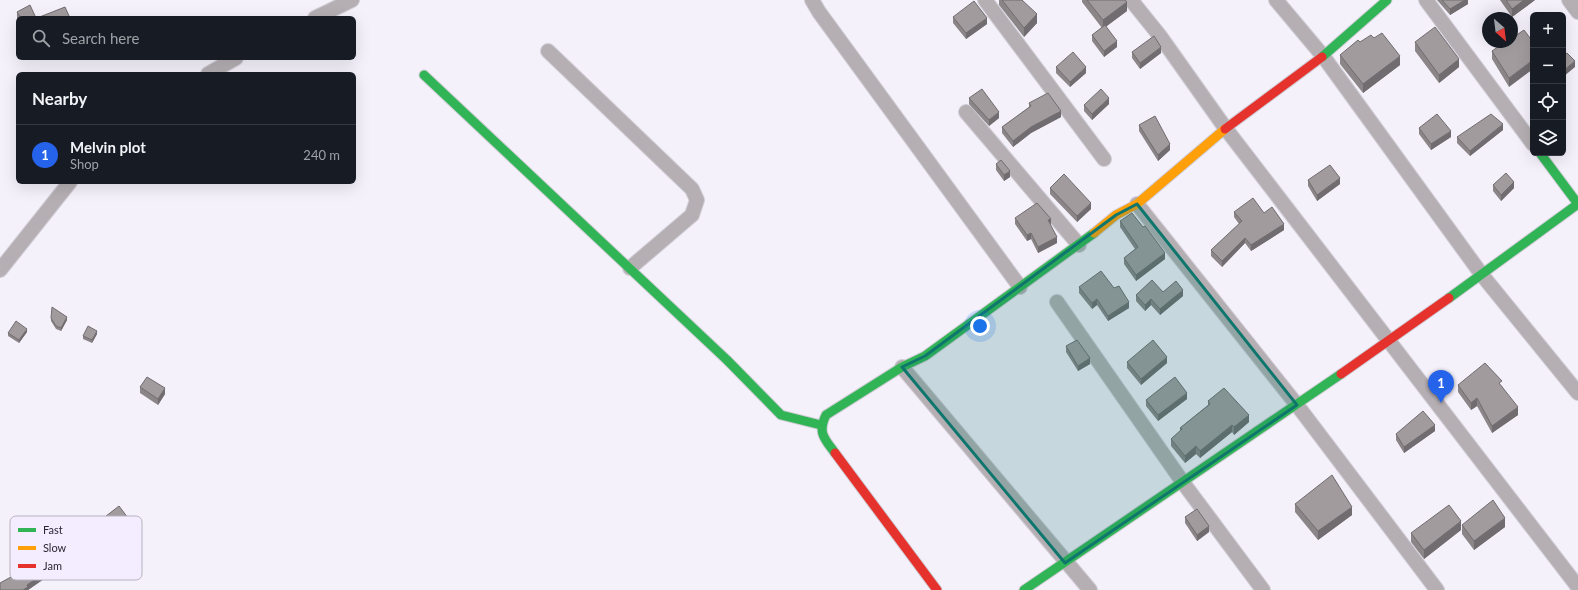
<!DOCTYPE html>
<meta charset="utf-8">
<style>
:root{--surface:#171b24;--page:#20242c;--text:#f1f3f6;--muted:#9ea1a6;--line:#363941;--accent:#2563eb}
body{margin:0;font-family:Lato,sans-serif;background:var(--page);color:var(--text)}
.controls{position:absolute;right:12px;top:12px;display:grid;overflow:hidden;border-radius:6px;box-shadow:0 4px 16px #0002}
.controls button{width:36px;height:36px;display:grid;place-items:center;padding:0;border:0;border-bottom:1px solid var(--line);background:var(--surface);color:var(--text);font:20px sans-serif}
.compass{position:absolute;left:1482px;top:12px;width:36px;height:36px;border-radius:50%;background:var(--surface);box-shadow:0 4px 16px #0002;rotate:152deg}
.you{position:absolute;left:980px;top:326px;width:14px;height:14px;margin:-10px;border:3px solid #fff;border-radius:50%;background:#1a73e8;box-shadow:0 0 0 6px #1a73e833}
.badge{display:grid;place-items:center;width:26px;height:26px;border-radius:50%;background:var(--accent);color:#fff;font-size:13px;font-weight:700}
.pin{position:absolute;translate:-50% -33px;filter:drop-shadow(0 1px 2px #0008)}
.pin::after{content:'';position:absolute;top:21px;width:14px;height:12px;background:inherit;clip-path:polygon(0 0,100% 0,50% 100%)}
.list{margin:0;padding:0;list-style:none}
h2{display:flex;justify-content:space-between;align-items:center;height:52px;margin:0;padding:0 16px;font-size:17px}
h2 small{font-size:13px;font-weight:400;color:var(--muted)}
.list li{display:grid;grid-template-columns:26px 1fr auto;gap:12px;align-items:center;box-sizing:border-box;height:60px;padding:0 16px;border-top:1px solid var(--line)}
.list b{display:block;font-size:15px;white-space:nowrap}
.list p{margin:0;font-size:13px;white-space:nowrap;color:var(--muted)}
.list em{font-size:13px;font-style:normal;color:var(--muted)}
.icon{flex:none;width:22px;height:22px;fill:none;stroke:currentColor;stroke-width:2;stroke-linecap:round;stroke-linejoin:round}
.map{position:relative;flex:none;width:1578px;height:590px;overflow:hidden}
.search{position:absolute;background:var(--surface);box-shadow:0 4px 16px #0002;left:16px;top:16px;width:340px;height:44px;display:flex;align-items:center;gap:10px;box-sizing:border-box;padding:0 14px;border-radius:6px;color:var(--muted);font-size:15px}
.panel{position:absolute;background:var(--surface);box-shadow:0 4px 16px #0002;left:16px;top:72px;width:340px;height:112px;border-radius:6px}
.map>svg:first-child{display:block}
</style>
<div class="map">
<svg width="1578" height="590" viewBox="0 0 1578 590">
<rect width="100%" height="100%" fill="#f4f1fb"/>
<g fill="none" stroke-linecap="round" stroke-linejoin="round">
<defs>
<path id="street" d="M812 0 819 12 1020 287
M985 0 1104 159
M1131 0 1160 36 1226 129 1578 587
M1276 0 1323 56 1482 275 1578 393
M1426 0 1533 144
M1569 0 1578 12
M315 18 352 0
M548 51 692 189 697 200 692 215 630 268
M208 74 236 58
M966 112 1079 245
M1137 204 1297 405 1437 590
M0 270 70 182
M1057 302 1184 484 1263 590
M902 367 1090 590"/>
<path id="fast" d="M1322 57 1387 0
M424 75 727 360 781 415 821 425
M1449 298 1578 204 1540 153
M835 453C825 439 817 433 826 415L902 367 925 356 1094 233
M1024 590 1341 374"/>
<path id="slow" d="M1094 233 1116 215 1137 204 1225 129"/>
<path id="jam" d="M1225 129 1322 57
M1341 374 1449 298
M835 453 937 590"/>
</defs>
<use href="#street" stroke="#d0cdd6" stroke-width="16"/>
<use href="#fast" stroke="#d0cdd6" stroke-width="11"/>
<use href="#slow" stroke="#d0cdd6" stroke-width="11"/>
<use href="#jam" stroke="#d0cdd6" stroke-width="11"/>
<use href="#street" stroke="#b5afb3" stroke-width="14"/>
<use href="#fast" stroke="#30b455" stroke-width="9"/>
<use href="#slow" stroke="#ff9f0a" stroke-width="9"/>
<use href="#jam" stroke="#e5322d" stroke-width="9"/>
</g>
<path fill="#8b8588" d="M999 0H1022L1037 23 1024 37 999 5Z
M1082 0H1125L1127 11 1106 26 1117 47 1104 57 1092 41V35L1102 28 1082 2Z
M1437 0H1468V4L1450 15Z
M1500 0H1535L1512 17Z
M17 12 36 18H18V19L17 18Z
M953 17 987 24 966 39 953 23Z
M1415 42 1459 67 1439 83 1415 51Z
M1512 42 1509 87 1492 59V51Z
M1132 52 1161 53 1140 69 1132 58Z
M1340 55 1400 65 1363 93 1340 64Z
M1056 67 1086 73 1070 87 1056 73Z
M969 98 999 118 989 126 969 104Z
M1029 103 1061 117 1031 133 1013 147 1002 133V127L1029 107Z
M1109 104 1092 120 1084 111V105Z
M1139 125 1170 150 1158 161 1139 131Z
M1419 128 1451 137 1431 150 1419 134Z
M1503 130 1470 156 1457 143V137Z
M996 164 1010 177 1004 181 996 170Z
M1308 180 1340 184 1317 201 1308 186Z
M1493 185 1514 188 1501 201 1493 191Z
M1050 188 1091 209 1077 222 1050 194Z
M1234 212 1264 213 1284 230 1251 251 1245 243 1222 267 1211 256V250L1239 224 1234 217Z
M1015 218 1050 225 1057 243 1038 253 1031 239 1027 241 1015 224Z
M1120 221 1165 259 1136 281 1124 264V258L1135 249 1120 227Z
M1079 287 1129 308 1108 321 1097 305 1092 309 1079 293Z
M1163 292 1183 296 1160 315 1151 305 1145 311 1136 301V295Z
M51 318 67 320 61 331 56 329 51 321Z
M27 332 19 343 8 336V333Z
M97 334 92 343 83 339V336Z
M1066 346 1090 364 1078 371 1066 352Z
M1127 362 1167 363 1141 385 1127 368Z
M1458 385 1502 386 1518 415 1492 433 1477 406 1471 410 1458 392Z
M140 387 165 394 158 405 140 393Z
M1187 399 1158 421 1146 406V400Z
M1208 401 1249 422 1234 435 1232 432 1200 458 1196 454 1185 463 1171 446V439L1180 431V428L1208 405Z
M1435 431 1404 453 1396 440V434Z
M1295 504 1352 515 1318 540 1295 512Z
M1185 517 1209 532 1197 541 1185 523Z
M101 520 134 532 116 545 101 526Z
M1462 525 1505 527 1474 550 1462 534Z
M1461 530 1424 559 1411 542V533Z
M16 566 54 572 28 590 16 572Z"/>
<path fill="#716c6f" d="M1465 0H1468V4L1450 15V9Z
M1524 0H1535L1512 17V9Z
M1127 2V11L1103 29V20Z
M1037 14V23L1024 37V28Z
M987 18V24L966 39V33Z
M1117 41V47L1104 57V51Z
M1161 47V53L1140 69V63Z
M1400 56V65L1363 93V84Z
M1459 59V67L1439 83V75Z
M1533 60V69L1509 87V78Z
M1575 61V67L1563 77V71Z
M1086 67V73L1070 87V82Z
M1109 98V104L1092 120V114Z
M1061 111V117L1031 133 1013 147V141L1031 127Z
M999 112V118L989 126V120Z
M1503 124V130L1470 156V151Z
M1451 131V137L1431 150V144Z
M1170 144V150L1158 161V155Z
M1010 171V177L1004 181V175Z
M1340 178V184L1317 201V195Z
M1514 182V188L1501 201V195Z
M1091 203V209L1077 222V216Z
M1051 219V225L1048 220Z
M1284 224V230L1251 251V245Z
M1031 233V239L1027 241V235Z
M1057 237V243L1038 253V247Z
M1245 238V243L1222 267V261Z
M1165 253V259L1136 281V275Z
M1183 290V296L1160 315V309Z
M1097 299V305L1092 309V303Z
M1151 299V305L1145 311V305Z
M1129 302V308L1108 321V316Z
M67 317V320L61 331V328Z
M27 329V332L19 343V340Z
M97 331V334L92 343V340Z
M1167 357V363L1141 385V379Z
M1090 358V364L1078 371V366Z
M165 388V394L158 405V399Z
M1187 393V399L1158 421V415Z
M1477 398V406L1471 410V403Z
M1518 407V415L1492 433V426Z
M1249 415V422L1234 435V427Z
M1232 425V432L1200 458V451Z
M1435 425V431L1404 453V447Z
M1196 446V454L1185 463V456Z
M1352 507V515L1318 540V531Z
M1505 518V527L1474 550V541Z
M1461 521V530L1424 559V550Z
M134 526V532L116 545V539Z
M1209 526V532L1197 541V535Z
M54 566V572L28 590H23L27 585Z"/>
<path fill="#a29b9e" stroke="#716c6f" d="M1002 0H1022L1037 14 1024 28Z
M1087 0H1125L1127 2 1103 20Z
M1442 0H1465L1450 9Z
M1506 0H1524L1512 9Z
M974 1 987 18 966 33 953 17Z
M30 5 36 18H21L17 12Z
M65 7 70 18H37Z
M1105 25 1117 41 1104 51 1092 35Z
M1435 27 1459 59 1439 75 1415 42Z
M1524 30 1533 42V60L1509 78 1492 51 1505 42H1512V38Z
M1382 33 1400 56 1363 84 1340 55 1358 40 1360 42 1371 35 1374 38Z
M1154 36 1161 47 1140 63 1132 52Z
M1073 52 1086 67 1070 82 1056 67Z
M1567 53 1575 61 1563 71V56Z
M982 89 999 112 989 120 969 98Z
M1101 89 1109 98 1092 114 1084 105Z
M1048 93 1061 111 1031 127 1013 141 1002 127 1031 106 1029 103Z
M1437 114 1451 131 1431 144 1419 128Z
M1491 114 1503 124 1470 151 1457 137Z
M1155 116 1170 144 1158 155 1139 125Z
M1001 160 1010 171 1004 175 996 164Z
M1330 165 1340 178 1317 195 1308 180Z
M1506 173 1514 182 1501 195 1493 185Z
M1064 174 1091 203 1077 216 1050 188Z
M1253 198 1264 213 1272 207 1284 224 1251 245 1245 238 1222 261 1211 250 1242 221 1234 212Z
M1037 203 1051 219 1048 220 1057 237 1038 247 1031 233 1027 235 1015 218Z
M1132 213 1143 227 1145 226 1165 253 1136 275 1124 258 1138 247 1120 221Z
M1101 271 1114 288 1119 286 1129 302 1108 316 1097 299 1092 303 1079 287Z
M1152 280 1163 292 1176 281 1183 290 1160 309 1151 299 1145 305 1136 295Z
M52 307 67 317 61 328 56 326 51 318Z
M16 321 27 329 19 340 8 333Z
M88 326 97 331 92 340 83 336Z
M1077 340 1090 358 1078 366 1066 346Z
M1153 340 1167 357 1141 379 1127 362Z
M1485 363 1502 381 1499 383 1518 407 1492 426 1477 398 1471 403 1458 385Z
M147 377 165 388 158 399 140 387Z
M1175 377 1187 393 1158 415 1146 400Z
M1224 388 1249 415 1234 427 1232 425 1200 451 1196 446 1185 456 1171 439 1182 429 1180 428 1210 404 1208 401Z
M1423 411 1435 425 1404 447 1396 434Z
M1332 475 1352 507 1318 531 1295 504Z
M1493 500 1505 518 1474 541 1462 525Z
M1449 505 1461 521 1424 550 1411 533Z
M119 506 134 526 116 539 101 520Z
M1197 509 1209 526 1197 535 1185 517Z
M42 548 54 566 27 585 28 587 23 590H0V583L20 572 16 566Z"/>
<path fill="#0f766e" fill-opacity="0.2" stroke="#0f766e" stroke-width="3" stroke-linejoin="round" d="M1137 204 1297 405 1065 563 902 367 925 356 1116 215Z"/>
<rect x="10" y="516" width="132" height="64" rx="6" fill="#f3edff" stroke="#b7b2c1" stroke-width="1"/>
<rect x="18" y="528" width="18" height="4" fill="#30b455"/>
<rect x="18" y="546" width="18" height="4" fill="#ff9f0a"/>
<rect x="18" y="564" width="18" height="4" fill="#e5322d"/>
<g font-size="11" fill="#2a2731">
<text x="43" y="534">Fast</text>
<text x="43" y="552">Slow</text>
<text x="43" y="570">Jam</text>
</g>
</svg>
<div class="controls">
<button>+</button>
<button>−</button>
<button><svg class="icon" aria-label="locate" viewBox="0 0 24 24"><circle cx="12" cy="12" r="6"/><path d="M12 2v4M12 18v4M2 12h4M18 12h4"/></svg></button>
<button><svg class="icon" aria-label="layers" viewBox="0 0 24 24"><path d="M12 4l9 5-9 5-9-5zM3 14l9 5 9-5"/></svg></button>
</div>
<svg class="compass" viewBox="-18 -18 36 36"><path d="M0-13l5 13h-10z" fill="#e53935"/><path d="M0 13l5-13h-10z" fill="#9ea1a6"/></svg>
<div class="you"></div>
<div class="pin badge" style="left:1441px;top:403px">1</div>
<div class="search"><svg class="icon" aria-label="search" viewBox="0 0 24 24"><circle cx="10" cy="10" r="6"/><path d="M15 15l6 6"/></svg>Search here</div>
<section class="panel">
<h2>Nearby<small></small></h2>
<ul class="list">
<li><span class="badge">1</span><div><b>Melvin plot</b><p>Shop</p></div><em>240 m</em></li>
</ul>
</section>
</div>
